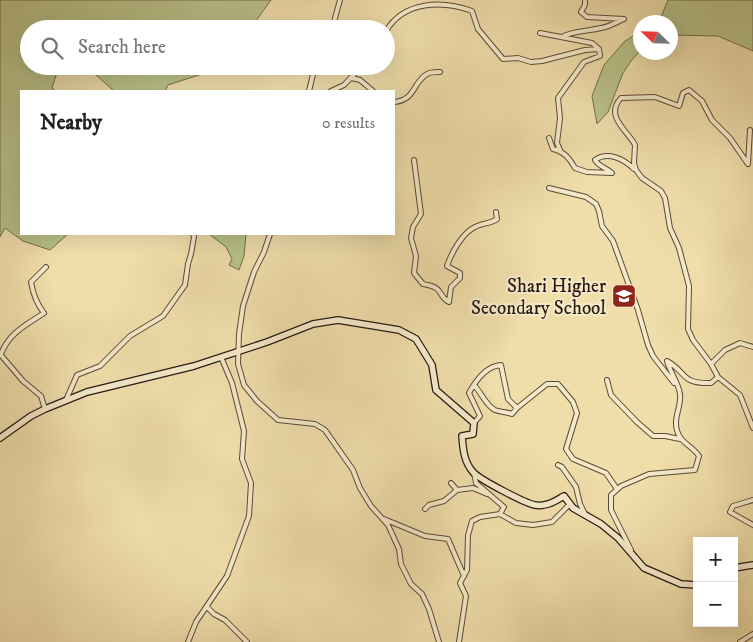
<!DOCTYPE html>
<meta charset="utf-8">
<style>
:root{--surface:#fff;--page:#f6f6f6;--text:#202124;--muted:#757577;--line:#e0e0e0}
body{margin:0;font-family:"IM FELL DW Pica",serif;background:var(--page);color:var(--text)}
.controls{position:absolute;right:15px;bottom:15px;display:grid;overflow:hidden;border-radius:0px;box-shadow:0 5px 20px #0002}
.controls button{width:45px;height:45px;display:grid;place-items:center;padding:0;border:0;border-bottom:1px solid var(--line);background:var(--surface);color:var(--text);font:25px sans-serif}
.compass{position:absolute;left:633px;top:15px;width:45px;height:45px;border-radius:50%;background:var(--surface);box-shadow:0 5px 20px #0002;rotate:293deg}
.list{margin:0;padding:0;list-style:none}
h2{display:flex;justify-content:space-between;align-items:center;height:65px;margin:0;padding:0 20px;font-size:21px}
h2 small{font-size:16px;font-weight:400;color:var(--muted)}
.icon{flex:none;width:28px;height:28px;fill:none;stroke:currentColor;stroke-width:2;stroke-linecap:round;stroke-linejoin:round}
.map{position:relative;flex:none;width:753px;height:642px;overflow:hidden}
.search{position:absolute;background:var(--surface);box-shadow:0 5px 20px #0002;left:20px;top:20px;width:375px;height:55px;display:flex;align-items:center;gap:12px;box-sizing:border-box;padding:0 18px;border-radius:28px;color:var(--muted);font-size:19px}
.panel{position:absolute;background:var(--surface);box-shadow:0 5px 20px #0002;left:20px;top:90px;width:375px;height:145px;border-radius:0px}
.map>svg:first-child{display:block}
</style>
<div class="map">
<svg width="753" height="642" viewBox="0 0 753 642">
<rect width="100%" height="100%" fill="#efddaa"/>
<filter id="stains"><feTurbulence type="fractalNoise" baseFrequency=".004" numOctaves="4"/><feColorMatrix values="0 0 0 0 .2 0 0 0 0 .09 0 0 0 0 .02 0 0 0 .5 -.17"/></filter>
<radialGradient id="worn" r=".72"><stop offset=".6" stop-color="#630" stop-opacity="0"/><stop offset="1" stop-color="#630" stop-opacity=".3"/></radialGradient>
<path fill="#b9c189" stroke="#706e4e" d="M0 0H271L250 29H29V66H59L52 88 56 91H21V234H68L50 250 23 241 5 228 0 237Z
M668 0H753V51L718 36 671 35 670 22H652L661 17Z
M640 31V51L631 61 623 73 608 112 597 124 592 96 604 65 624 42Z
M86 66H214L208 72 168 85 165 91H114Z
M209 234H246L244 256 239 270 229 265 232 259 226 247Z"/>
<g fill="none" stroke-linecap="round" stroke-linejoin="round">
<defs>
<path id="street" d="M332 29 340 0
M386 31C404 1 442 0 472 11L478 29 503 59 518 58 531 62 542 61 585 50 599 49
M540 33 592 43 599 49 600 56 584 62 558 98 560 118 557 143 560 150
M562 37C571 31 590 31 601 28 609 27 617 22 624 19L587 17 581 12 585 5V0
M351 78 360 80 373 91
M309 91 315 66
M331 91 344 85 362 66
M394 102C416 100 412 83 427 74 430 72 436 72 440 72
M549 138 553 149C565 152 569 158 575 168L587 172 612 173C607 168 599 167 595 160 608 151 624 159 634 169
M414 160 421 214 413 227 411 238 416 256 414 273 423 284C446 288 436 295 449 302L451 287 460 278V273L447 266C451 254 462 233 475 227 482 223 490 224 497 219L496 212
M549 188 586 197 596 204 599 211 602 226 613 241 638 310 648 345 653 356 674 383
M270 234 264 252 254 272 243 306 239 334 238 364 244 385 257 401 278 420 315 424 325 430 353 470 360 488 371 506 388 525 399 549 401 564 411 584 422 594 429 609 439 642
M0 354 23 381 41 396 45 409
M1 354C9 333 26 325 44 313 36 303 33 294 31 282L46 267
M711 364 693 340 688 329 689 286 679 248 670 228 665 198 661 191 642 178 636 170 634 163 635 145C628 131 604 116 621 98L655 97 679 106 683 93 689 90 702 101 712 120 730 138 748 164 750 130
M718 377 711 364 725 350 740 343 753 347
M607 380 611 395 637 422 653 436H665L680 439
M474 385C481 392 486 406 495 410 500 412 506 412 512 414L517 408
M66 400 77 375 100 366 130 336 163 316 185 285 188 264 191 254 194 237 193 234
M474 423 480 416 469 393C476 380 486 366 501 365L508 399 517 408 547 384H558L573 402 577 413 566 449 573 459 606 473 617 489
M558 465 562 467 576 487 580 504 585 514
M451 483 457 490 473 488 487 494
M753 500 733 506 730 512 753 525
M425 509 429 505 444 501 457 490
M500 514 516 523 533 525 552 522 570 504
M384 519 425 536 448 539 464 576
M631 550 611 510V495L621 486 649 474 695 470 699 456C694 448 683 443 680 437 670 421 682 408 680 394 679 384 670 372 667 361 687 372 680 384 711 383L718 377 740 395 753 428
M207 607 214 614 225 620 247 642
M188 642 196 622 227 576 249 516 251 483 242 459 244 431 232 383 221 357
M459 642 466 596 460 583 467 570 468 535 472 521 480 517 500 514 504 507 476 483 474 473
M740 642 753 634"/>
<path id="secondary" d="M0 438 31 416 45 409 87 392 194 366 267 342 313 324 338 320 399 330 416 339 432 365 436 390 474 423 473 434 462 436C463 449 464 462 473 472 480 480 525 503 535 505 547 507 555 501 564 496L573 508 601 524 618 538 644 568 681 584 697 585
M734 568 753 565"/>
</defs>
<use href="#street" stroke="#5a4b39" stroke-width="6"/>
<use href="#secondary" stroke="#281a13" stroke-width="8"/>
<use href="#street" stroke="#f5e9c8" stroke-width="4"/>
<use href="#secondary" stroke="#f5e9c8" stroke-width="5.5"/>
</g>
<defs>
<symbol id="school-square" viewBox="-11 -11 22 22"><rect x="-9" y="-9" width="18" height="18" rx="4" fill="#8f2418" stroke="#f5e9c8"/><path d="M0-5L7-2L0 1L-7-2ZM-4 1L0 2.5L4 1V4Q0 6-4 4Z" fill="#fff"/></symbol>
</defs>
<g fill-rule="evenodd">
<use href="#school-square" x="610" y="282" width="28" height="28"/>
</g>
<g text-anchor="middle" stroke-width="4" stroke-linejoin="round" paint-order="stroke">
<g font-size="19" fill="#281a13" stroke="#f5e9c8" text-anchor="end">
<text x="606" y="292">Shari Higher<tspan x="606" dy="22">Secondary School</tspan></text>
</g>
</g>
<rect width="100%" height="100%" filter="url(#stains)"/>
<rect width="100%" height="100%" fill="url(#worn)"/>
</svg>
<div class="controls">
<button>+</button>
<button>−</button>
</div>
<svg class="compass" viewBox="-18 -18 36 36"><path d="M0-13l5 13h-10z" fill="#e53935"/><path d="M0 13l5-13h-10z" fill="#757577"/></svg>
<div class="search"><svg class="icon" aria-label="search" viewBox="0 0 24 24"><circle cx="10" cy="10" r="6"/><path d="M15 15l6 6"/></svg>Search here</div>
<section class="panel">
<h2>Nearby<small>0 results</small></h2>
<ul class="list">
</ul>
</section>
</div>
